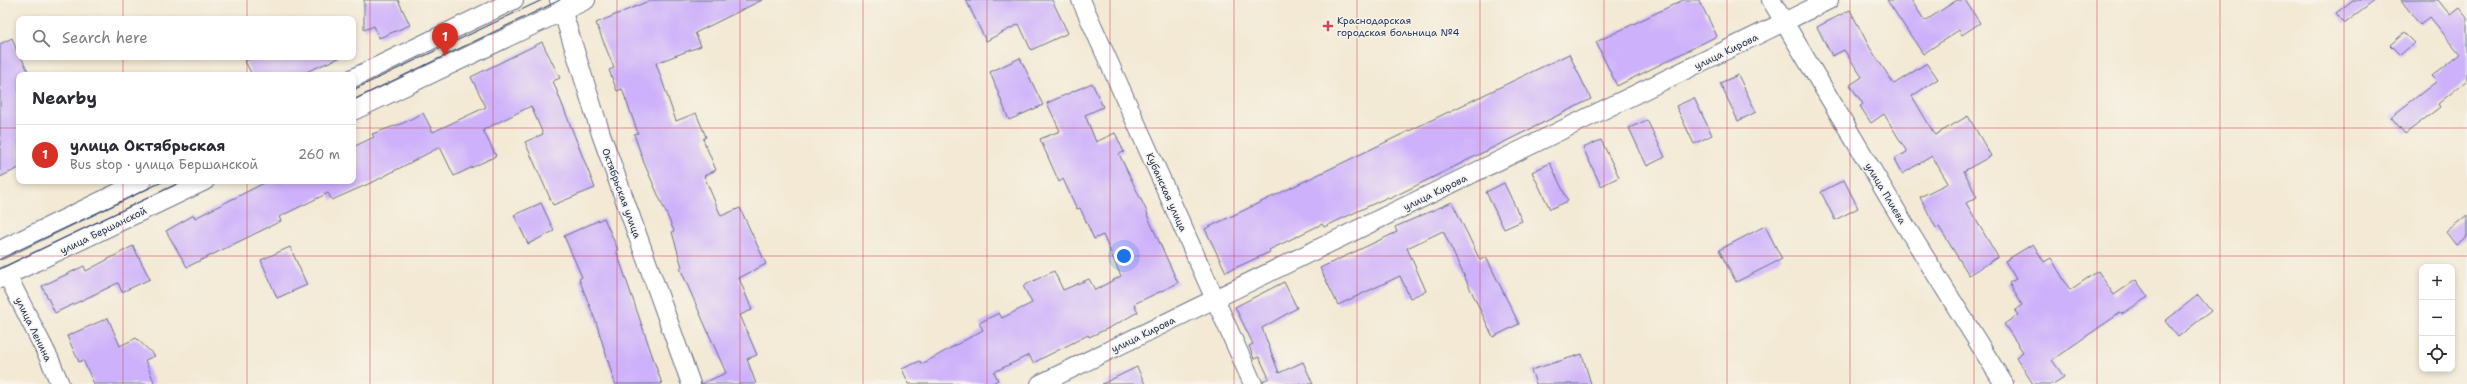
<!DOCTYPE html>
<meta charset="utf-8">
<style>
:root{--surface:#fff;--page:#f2f2f3;--text:#2b2b33;--muted:#7c7c81;--line:#e1e1e2;--accent:#d93025}
body{margin:0;font-family:"Shantell Sans",sans-serif;background:var(--page);color:var(--text)}
.controls{position:absolute;right:12px;bottom:12px;display:grid;overflow:hidden;border-radius:8px;box-shadow:0 2px 6px #0003}
.controls button{width:36px;height:36px;display:grid;place-items:center;padding:0;border:0;border-bottom:1px solid var(--line);background:var(--surface);color:var(--text);font:20px sans-serif}
.you{position:absolute;left:1124px;top:256px;width:14px;height:14px;margin:-10px;border:3px solid #fff;border-radius:50%;background:#1a73e8;box-shadow:0 0 0 6px #1a73e833}
.badge{display:grid;place-items:center;width:26px;height:26px;border-radius:50%;background:var(--accent);color:#fff;font-size:13px;font-weight:700}
.pin{position:absolute;translate:-50% -33px;filter:drop-shadow(0 1px 2px #0008)}
.pin::after{content:'';position:absolute;top:21px;width:14px;height:12px;background:inherit;clip-path:polygon(0 0,100% 0,50% 100%)}
.list{margin:0;padding:0;list-style:none}
h2{display:flex;justify-content:space-between;align-items:center;height:52px;margin:0;padding:0 16px;font-size:17px}
h2 small{font-size:13px;font-weight:400;color:var(--muted)}
.list li{display:grid;grid-template-columns:26px 1fr auto;gap:12px;align-items:center;box-sizing:border-box;height:60px;padding:0 16px;border-top:1px solid var(--line)}
.list b{display:block;font-size:15px;white-space:nowrap}
.list p{margin:0;font-size:13px;white-space:nowrap;color:var(--muted)}
.list em{font-size:13px;font-style:normal;color:var(--muted)}
.icon{flex:none;width:22px;height:22px;fill:none;stroke:currentColor;stroke-width:2;stroke-linecap:round;stroke-linejoin:round}
.map{position:relative;flex:none;width:2467px;height:384px;overflow:hidden}
.search{position:absolute;background:var(--surface);box-shadow:0 2px 6px #0003;left:16px;top:16px;width:340px;height:44px;display:flex;align-items:center;gap:10px;box-sizing:border-box;padding:0 14px;border-radius:8px;color:var(--muted);font-size:15px}
.panel{position:absolute;background:var(--surface);box-shadow:0 2px 6px #0003;left:16px;top:72px;width:340px;height:112px;border-radius:8px}
.map>svg:first-child{display:block}
</style>
<div class="map">
<svg width="2467" height="384" viewBox="0 0 2467 384">
<rect width="100%" height="100%" fill="#f7f3e8"/>
<filter id="ink" filterUnits="userSpaceOnUse"><feTurbulence type="fractalNoise" baseFrequency=".025" numOctaves="2"/><feDisplacementMap in="SourceGraphic" scale="8" xChannelSelector="R" yChannelSelector="G"/><feConvolveMatrix kernelMatrix="1 2 1 2 8 2 1 2 1" color-interpolation-filters="sRGB"/></filter>
<filter id="wash" filterUnits="userSpaceOnUse"><feTurbulence type="fractalNoise" baseFrequency=".012" numOctaves="4" result="noise"/><feDisplacementMap in="SourceGraphic" scale="16" xChannelSelector="R" yChannelSelector="G"/><feGaussianBlur stdDeviation="0.9" result="paint"/><feColorMatrix in="noise" values="0 0 0 0 0 0 0 0 0 0 0 0 0 0 0 0 0 1.4 0 .05"/><feComposite in="paint" operator="in"/></filter>
<g filter="url(#wash)">
<rect width="100%" height="100%" fill="#f3e9d4"/>
<g id="blocks">
<path fill="#cdb1fb" d="M364 0H398L410 25 379 38 374 26 364 30Z
M651 0H762L695 33 701 46 656 63 676 121 696 113 706 137 703 139 716 170 704 176 721 216 740 208 766 264 739 278 752 310 740 315 757 355 747 359 756 384H701L726 373 680 268 682 267 672 232 674 231 644 163 634 134 638 133 622 89 617 91 609 70 614 68 596 23Z
M966 0H1052L1068 33 1031 50 1019 24 986 41Z
M1683 0H1699L1717 36 1617 86 1596 42Z
M1887 0H1911L1925 21 1957 0H1965L1980 23 1962 35 1959 30 1923 54Z
M2353 0H2376L2344 24 2336 13Z
M2401 0H2438L2450 15 2459 8 2467 18V80L2438 104 2440 107 2405 134 2391 117 2437 81 2432 76 2460 54 2430 17 2420 25Z
M1850 10 1870 48 1894 84 1927 63 1938 79 1912 96 1935 135 1968 116 1991 156 1964 171 1977 197 1966 203 1998 257 1969 275 1939 227 1936 228 1920 197 1948 183 1932 156 1902 174 1894 159 1907 152 1884 114 1871 123 1860 106 1863 104 1850 85 1862 77 1844 50 1832 56 1817 27Z
M2404 33 2414 43 2400 55 2390 45Z
M12 38 19 57H21L30 75H19V168L0 177V44Z
M542 42 560 78 553 81 595 188 553 205 525 142 543 134 531 106 483 130 496 156 454 176 440 147 375 181 332 200 328 193 279 217 281 221 187 267 166 231 194 215 195 218 268 181H353V147L374 137 372 134 403 123 423 113 433 132 486 107 471 77Z
M1569 54 1591 99 1389 199 1388 197 1324 227 1322 224 1269 250 1270 252 1226 272 1205 229Z
M254 57H341L299 75H252L245 61Z
M1020 58 1043 105 1009 120 990 72Z
M1738 75 1756 112 1738 121 1720 83Z
M1092 83 1103 107 1085 115 1096 142 1115 133 1124 152 1119 154 1148 214 1147 215 1178 283 1134 304 1138 312 1111 327 1089 337 1088 335 1033 363 1029 355 994 372 998 380 991 384H909L902 369 920 361 922 364 983 330 979 323 999 313 1002 318 1032 303 1023 286 1054 271 1063 290 1089 279 1095 290 1121 276 1103 235 1094 239 1080 208 1077 209 1063 179 1059 182 1040 139 1060 131 1047 103Z
M1694 98 1712 135 1694 144 1676 106Z
M1647 120 1665 157 1647 166 1629 128Z
M1601 140 1619 177 1601 186 1583 148Z
M1550 163 1568 201 1550 209 1532 172Z
M1844 180 1858 208 1835 220 1821 192Z
M1504 183 1522 221 1504 229 1486 192Z
M1452 202 1480 260 1486 257 1519 324 1493 337 1443 231 1407 248 1426 291 1410 298 1400 276 1338 305 1320 268 1397 232 1395 227Z
M541 203 554 231 528 244 514 215Z
M2467 215V236L2456 245 2446 232Z
M604 218 618 250H616L662 384H615L596 322 579 279 582 277 564 236Z
M1765 226 1782 259 1736 282 1719 250Z
M2033 244 2044 262 2051 258 2070 290 2098 271 2114 295 2136 280 2148 297 2122 314 2120 313 2052 360 2064 377 2053 384H2033L2016 357 2023 352 2004 324 2018 315 2015 311 2022 305 2009 283 2016 279 2005 261Z
M133 246 150 279 122 292 118 283 55 313 42 286 84 266 86 271Z
M290 247 307 285 277 298 261 260Z
M1284 282 1297 308 1262 328 1279 373 1303 362 1313 384H1263V381L1269 378 1259 357 1254 359 1249 346 1253 344 1235 307Z
M2198 295 2211 311 2178 337 2165 321Z
M108 318 120 346 136 338 155 356 145 360 155 384H94L83 360 79 362 67 336Z
M1582 354 1591 384H1536L1531 370Z
M1137 367 1145 384H1102Z"/>
</g>
</g>
<g filter="url(#ink)">
<use href="#blocks" fill-opacity="0" stroke="#677087" stroke-width="1"/>
<g fill="none" stroke-linecap="round" stroke-linejoin="round">
<defs>
<path id="minor" d="M559 0 601 134 691 384
M1081 0 1253 384
M1771 0 1902 220 2004 384
M353 78 514 0
M353 111 586 0
M0 250 142 181
M7 275 49 358 60 384
M0 279 205 181
M1040 384 1829 0"/>
</defs>
<use href="#minor" stroke="#677087" stroke-width="20"/>
<use href="#minor" stroke="#fff" stroke-width="18"/>
<path stroke="#1b2f5e" stroke-width="1" d="M353 90 542 0
M353 100 560 0
M0 259 164 181
M0 269 183 181"/>
</g>
</g>
<path fill="none" stroke="#d1495b" stroke-width="1" stroke-opacity="0.55" d="M123 0V19M247 0V19M370 0V384M493 0V384M617 0V384M740 0V384M863 0V384M987 0V384M1110 0V384M1234 0V384M1357 0V384M1480 0V384M1604 0V384M1727 0V384M1850 0V384M1974 0V384M2097 0V384M2220 0V384M2344 0V384M123 57V75M247 57V75M0 128H19M353 128H2467M123 181V384M247 181V384M0 256H2467"/>
<path fill="#d1495b" stroke="#f7f3e8" stroke-width="1.5" d="M1326 20h4v4h4v4h-4v4h-4v-4h-4v-4h4z"/>
<g text-anchor="middle" stroke-width="3" stroke-linejoin="round" paint-order="stroke">
<g font-size="10" fill="#1b2f5e" stroke="#f7f3e8" text-anchor="start">
<text x="1337" y="24">Краснодарская<tspan x="1337" dy="12">городская больница №4</tspan></text>
</g>
<g font-size="10" fill="#1b2f5e" stroke="#f7f3e8">
<text transform="translate(1726 51) rotate(-26)" y="4">улица Кирова</text>
<text transform="translate(1167 192) rotate(66)" y="4">Кубанская улица</text>
<text transform="translate(1435 192) rotate(-26)" y="4">улица Кирова</text>
<text transform="translate(622 193) rotate(70)" y="4">Октябрьская улица</text>
<text transform="translate(1886 193) rotate(59)" y="4">улица Плиева</text>
<text transform="translate(103 230) rotate(-26)" y="4">улица Бершанской</text>
<text transform="translate(34 329) rotate(64)" y="4">улица Ленина</text>
<text transform="translate(1143 334) rotate(-26)" y="4">улица Кирова</text>
</g>
</g>
</svg>
<div class="controls">
<button>+</button>
<button>−</button>
<button><svg class="icon" aria-label="locate" viewBox="0 0 24 24"><circle cx="12" cy="12" r="6"/><path d="M12 2v4M12 18v4M2 12h4M18 12h4"/></svg></button>
</div>
<div class="you"></div>
<div class="pin badge" style="left:445px;top:56px">1</div>
<div class="search"><svg class="icon" aria-label="search" viewBox="0 0 24 24"><circle cx="10" cy="10" r="6"/><path d="M15 15l6 6"/></svg>Search here</div>
<section class="panel">
<h2>Nearby<small></small></h2>
<ul class="list">
<li><span class="badge">1</span><div><b>улица Октябрьская</b><p>Bus stop · улица Бершанской</p></div><em>260 m</em></li>
</ul>
</section>
</div>
